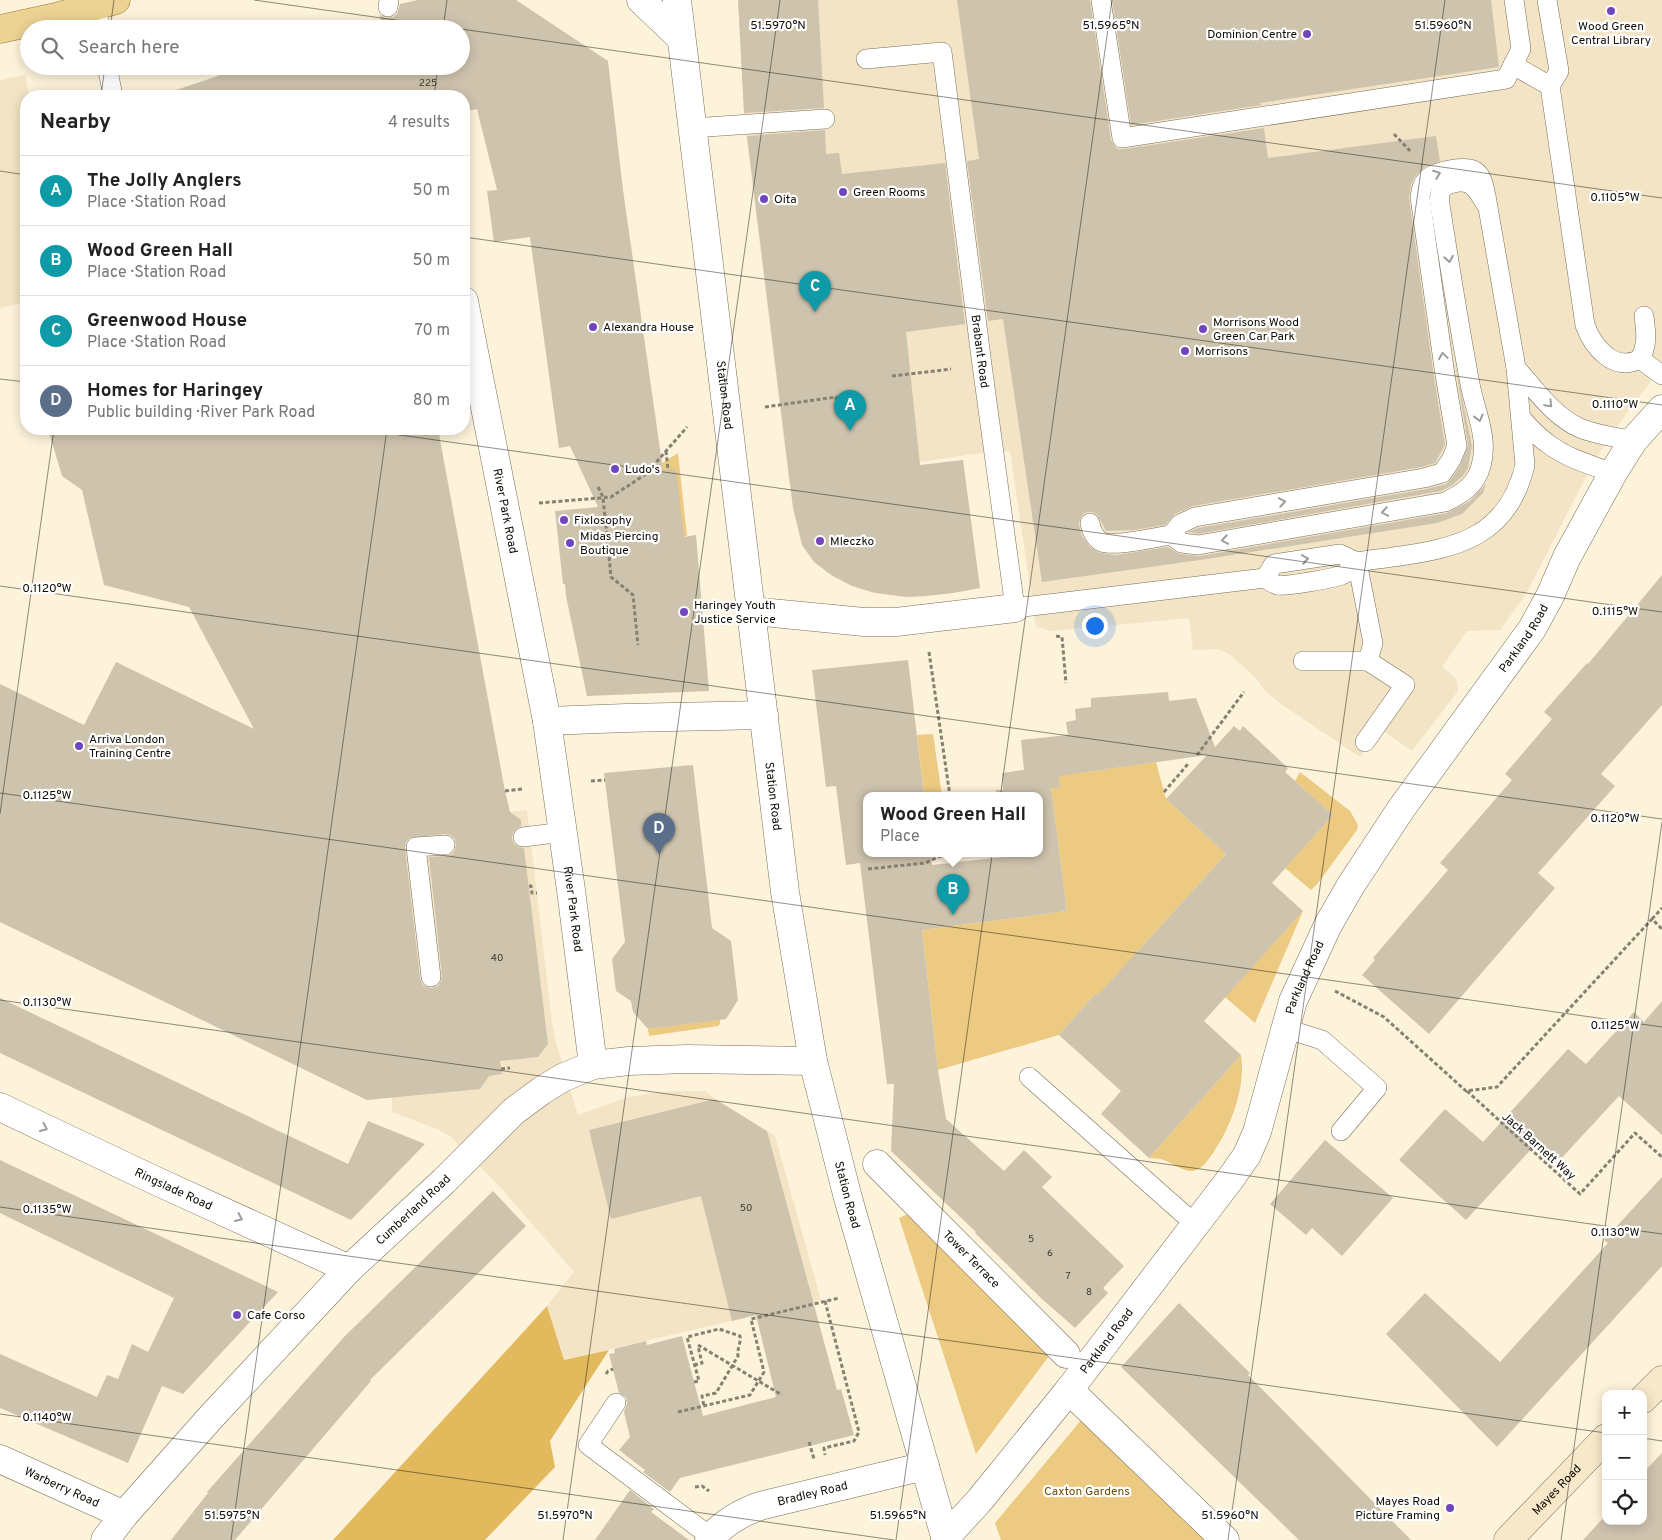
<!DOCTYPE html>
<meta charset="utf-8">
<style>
:root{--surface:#fff;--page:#f2f2f2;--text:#222;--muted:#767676;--line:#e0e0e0;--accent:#7045bd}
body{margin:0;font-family:Overpass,sans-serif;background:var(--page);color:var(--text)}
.controls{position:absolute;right:15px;bottom:15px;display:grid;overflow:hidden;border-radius:10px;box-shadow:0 2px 12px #0003}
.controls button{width:45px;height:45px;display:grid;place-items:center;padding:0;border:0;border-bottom:1px solid var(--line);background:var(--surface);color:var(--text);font:25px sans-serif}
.you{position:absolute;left:1094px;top:625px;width:18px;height:18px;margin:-12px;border:4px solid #fff;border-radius:50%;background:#1a73e8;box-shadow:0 0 0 8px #1a73e833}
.badge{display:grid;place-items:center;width:32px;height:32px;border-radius:50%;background:var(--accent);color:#fff;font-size:16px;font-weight:700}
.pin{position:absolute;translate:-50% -41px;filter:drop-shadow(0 1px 2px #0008)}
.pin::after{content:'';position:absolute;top:26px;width:18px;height:15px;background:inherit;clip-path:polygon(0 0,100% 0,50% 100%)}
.popup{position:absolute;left:863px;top:792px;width:180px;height:65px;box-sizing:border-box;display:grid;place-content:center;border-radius:10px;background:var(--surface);filter:drop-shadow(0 1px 4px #0005);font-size:16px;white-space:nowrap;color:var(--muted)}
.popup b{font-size:19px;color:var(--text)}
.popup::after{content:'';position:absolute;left:50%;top:100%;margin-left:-10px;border:10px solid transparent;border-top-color:var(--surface)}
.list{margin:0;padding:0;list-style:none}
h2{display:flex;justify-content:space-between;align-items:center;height:65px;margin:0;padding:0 20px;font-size:21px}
h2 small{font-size:16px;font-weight:400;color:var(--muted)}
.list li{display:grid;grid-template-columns:32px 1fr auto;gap:15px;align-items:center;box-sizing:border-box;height:70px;padding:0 20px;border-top:1px solid var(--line)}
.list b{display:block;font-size:19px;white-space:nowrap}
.list p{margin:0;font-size:16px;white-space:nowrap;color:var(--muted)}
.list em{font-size:16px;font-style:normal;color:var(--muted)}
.icon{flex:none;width:28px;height:28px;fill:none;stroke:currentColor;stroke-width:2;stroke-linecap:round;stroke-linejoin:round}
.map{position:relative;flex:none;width:1662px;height:1540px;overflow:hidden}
.search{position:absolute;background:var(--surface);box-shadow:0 2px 12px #0003;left:20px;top:20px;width:450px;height:55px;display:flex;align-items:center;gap:12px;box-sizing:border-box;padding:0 18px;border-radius:28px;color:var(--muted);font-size:19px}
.panel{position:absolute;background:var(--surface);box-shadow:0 2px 12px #0003;left:20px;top:90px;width:450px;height:345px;border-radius:20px}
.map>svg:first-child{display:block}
</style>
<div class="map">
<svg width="1662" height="1540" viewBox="0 0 1662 1540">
<rect width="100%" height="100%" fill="#fdf2da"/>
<path fill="#f3e4c5" d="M738 0H1662V367L1610 436 1592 465 1526 594 1500 630 1467 631 1442 667 1456 678 1458 691 1412 751 1380 729 1360 757 1281 704 1266 692 1255 677 1229 654 1218 649 1193 650 1189 618 1052 631 1036 627 1010 451 967 455 789 482 746 133Z
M25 75 29 96H26V233L24 234 26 242V302L0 308V80Z
M527 810 552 1022 557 1046 578 1115 625 1098 646 1094 673 1091H706L715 1099 775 1136 821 1300 564 1360 547 1306 574 1272 499 1186 450 1136 437 1129 392 1112 390 838 510 812Z"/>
<path fill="#ecca81" d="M678 453 687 536 658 539 656 467Z
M933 734 942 796H924L917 735Z
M1056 753 1080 773 1156 762 1166 799 1226 854 1137 952 1200 1009 1163 1052 1096 993 1059 1035 938 1070 922 930 1067 911 1051 788H1060Z
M1300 772 1350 811 1358 825 1357 830 1318 883 1311 890 1285 868 1333 815 1295 781Z
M1303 911 1255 1023 1225 997Z
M720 1019V1024L718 1026 649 1036 648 1029Z
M1241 1055C1246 1087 1231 1127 1213 1153 1208 1160 1203 1169 1193 1171 1183 1172 1171 1162 1161 1159 1157 1159 1153 1158 1149 1158Z
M910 1213 1049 1356 976 1454 899 1218Z
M1082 1419 1208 1540H1001L995 1523Z"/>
<path fill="#e2ba5d" d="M547 1306 564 1360 609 1350 550 1441 555 1467 485 1540H333Z"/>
<path fill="#cec3ad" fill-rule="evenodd" d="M418 0H516L608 61 623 190 663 470 676 469 684 537 696 535 709 691 587 696 566 596 565 584H563L555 511 598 507 570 446 559 448 530 237 494 242 487 191 497 190 477 109 464 112V96H176V90L248 66H461V29H361L381 22 380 15 386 18 393 17 397 14 400 4Z
M738 0H818L824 108 744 113Z
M957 0H1090L1111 140 1114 145 1118 149H1124L1264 128 1268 158 1436 136 1440 161 1426 166 1417 174 1411 184 1409 198 1434 377 1445 445 1435 463 1422 467 1193 506 1175 514 1165 525 1134 530 1106 531 1098 515 1093 512H1087L1083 514 1080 519 1079 525 1082 536 1090 547 1100 553 1116 555 1168 547 1180 554 1200 556 1447 513 1470 501 1486 484 1483 493 1462 514 1437 523 1207 559 1042 582 1003 319 988 321 967 161 979 159Z
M1112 0H1491L1499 67 1260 103 1261 105 1131 125Z
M825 130 826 154 839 153 842 174 945 163 965 324 906 332 920 465 963 460 980 588 953 593 927 596 906 597 875 593 852 586 831 575 814 562 802 545 793 508 747 136Z
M1455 363 1472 446 1468 468 1463 476 1451 486 1441 491 1198 534 1188 532 1198 528 1426 489 1446 484 1451 479 1460 466 1468 445Z
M48 429H438L505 791 510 812 521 820V826L517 828 513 832 512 839 514 844 518 847 524 848 548 1044 538 1057 500 1061 502 1074 489 1076 480 1089 367 1100 0 922V684L84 725 116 662 254 729 189 607 104 585 82 490 62 476ZM444 834 450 835 455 839 456 845 455 850 452 854 446 856 429 857 442 976 441 981 438 986 432 988 427 987 422 984 420 978 405 848 406 842 410 838Z
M1662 575V705L1601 774 1615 786 1538 873 1555 888 1429 1034 1362 975 1375 960 1373 958 1448 870 1440 863 1512 780 1505 774 1552 719 1544 712 1587 663 1588 664Z
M908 660 924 796H867V854H931L932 865 1003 857V854H1039V796H997L996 790H1003L1002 773 1024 770 1021 740 1068 735 1066 722 1076 720 1075 709 1091 707V698L1168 692 1169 701 1196 698 1215 747 1234 726 1240 731 1243 726 1288 768 1285 772 1333 815 1272 883 1303 911 1204 1021 1241 1055 1149 1158 1101 1114 1121 1091 1059 1035 1096 993 1098 995 1226 854 1166 799 1207 755 1059 776 1060 788H1051L1067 911 922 930 938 1070 946 1119 1004 1171 1024 1150 1052 1177 1042 1187 1124 1266 1103 1288 1108 1293 1075 1328 1042 1299 975 1233 976 1232 891 1151 894 1084H887L860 863 846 865 836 786 826 787 812 670Z
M693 765 712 928 731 941 738 1000 726 1019 648 1029 633 1012 631 1001 616 991 612 959 625 942 604 773Z
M0 998 348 1164 368 1121 425 1144 351 1220 0 1053Z
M1662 1001V1135L1619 1096 1557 1163 1536 1144 1466 1220 1399 1160 1445 1109 1483 1142 1568 1049 1586 1064 1634 1012 1644 1022Z
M715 1099 767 1131 837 1390 841 1389 854 1435 680 1478 670 1492 643 1472 645 1470 619 1450 630 1437 624 1412 627 1404 626 1398 619 1393 609 1354 615 1353 614 1349 646 1341 647 1345 682 1336 703 1416 776 1397 756 1315 732 1321 701 1196 611 1219 589 1130Z
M1325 1140 1393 1198 1342 1256 1312 1228 1306 1235 1270 1204Z
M0 1160 278 1292 183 1394 162 1386 128 1463 0 1408V1354L97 1397 107 1375 118 1379 132 1344 148 1352 174 1298 0 1213Z
M1662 1177V1266L1497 1447 1386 1334 1425 1293 1500 1362 1608 1243 1604 1240Z
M493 1191 526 1226 370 1380 371 1381 235 1540H171L208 1493 207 1492 344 1337Z
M1179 1303 1250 1373 1248 1375 1411 1540H1299L1121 1367Z
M1662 1453V1540H1583L1606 1515V1521H1643V1473Z
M630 1490 654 1509 651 1512 689 1540H595Z"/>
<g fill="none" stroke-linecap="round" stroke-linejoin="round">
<defs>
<g id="service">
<path d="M1101 0 1122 138 1506 79 1521 49 1514 0"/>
<path d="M1547 0 1559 71 1550 86 1585 325C1593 347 1614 373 1640 359L1662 375"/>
<path d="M96 6 100 29"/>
<path d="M388 7 389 0"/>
<path id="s1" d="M866 59 942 52 982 365 1015 608 1265 578C1268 580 1274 585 1278 585 1285 587 1334 578 1342 575 1348 573 1352 564 1359 562 1370 559 1382 559 1393 557 1458 548 1508 537 1525 465L1516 368 1486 196C1484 188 1483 176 1475 171 1466 165 1434 171 1427 179 1422 184 1421 191 1420 197L1445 375 1457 446 1451 460 1442 473 1424 478 1195 517 1180 524 1171 535C1156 537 1114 547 1102 542 1095 539 1091 530 1090 523"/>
<path d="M1513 65 1550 86"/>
<path d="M107 66 113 96"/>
<path d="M692 128 825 119"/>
<path d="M1640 359C1648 344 1646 333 1644 316"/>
<path d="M1516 368C1535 389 1554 417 1580 428 1596 435 1616 437 1633 441"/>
<path d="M1521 418C1529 427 1537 436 1547 443 1566 458 1591 465 1613 473"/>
<path d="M1171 535 1182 543 1198 545 1445 502C1462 494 1476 485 1481 466 1489 438 1475 411 1470 384 1459 326 1450 268 1441 211 1440 205 1438 197 1441 191 1446 182 1462 180 1470 184 1477 188 1481 197 1485 203"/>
<path d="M1357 562 1373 643 1368 661 1405 685 1365 742"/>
<path d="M1265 578 1274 564 1340 554 1357 562"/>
<path d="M1303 661H1368"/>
<path d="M523 837 564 832"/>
<path d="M431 977 416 847 445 845"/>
<path d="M1284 1028 1322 1040 1377 1088 1341 1131"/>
<path d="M1029 1077 1196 1225"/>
<path d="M616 1403 588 1445 711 1537"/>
</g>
<g id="pedestrian">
<path id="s2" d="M877 1164 1066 1354"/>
</g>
<g id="minor">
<path id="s3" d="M464 301 547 721 571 890 593 1065"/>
<path d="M752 611 864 622H896L1015 608"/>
<path d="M547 721 626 718 764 715"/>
<path id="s4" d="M0 1107 154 1180 349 1269"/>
<path d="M1069 1390 1225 1540"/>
<path id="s5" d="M0 1459 124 1515"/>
<path id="s6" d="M945 1538 979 1501 1069 1390 1231 1178 1247 1155 1257 1132 1293 1001 1328 925 1351 885 1401 809 1532 629 1550 596 1567 557 1613 473 1633 441 1662 409"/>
<path id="s7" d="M105 1540 124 1515 211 1417 349 1269 444 1181 514 1111 541 1091 562 1078 593 1065 629 1061 687 1059 813 1061"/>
<path id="s8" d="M709 1540C722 1524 740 1513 760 1506L925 1466"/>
</g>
<g id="tertiary">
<path d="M641 0 681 38"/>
<path id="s9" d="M677 0 785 892 813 1061 848 1198 946 1540"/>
</g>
<g id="secondary">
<path d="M1643 1399 1662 1380"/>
<path id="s10" d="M1508 1540 1606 1438"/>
</g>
<path id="primary" d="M0 29 56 17 116 0"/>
</defs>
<use href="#service" stroke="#786e59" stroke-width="20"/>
<use href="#pedestrian" stroke="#786e59" stroke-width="29"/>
<use href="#minor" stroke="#786e59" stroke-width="29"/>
<use href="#tertiary" stroke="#786e59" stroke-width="29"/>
<use href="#secondary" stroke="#786e59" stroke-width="29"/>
<use href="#primary" stroke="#967932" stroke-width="29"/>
<path stroke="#888171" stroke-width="3" stroke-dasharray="4 2.5" stroke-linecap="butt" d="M1394 134 1411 152
M892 376 951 369
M765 407 836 397V403
M666 451 668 470
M598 487 603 497 611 577 633 595 638 645
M539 503 611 497 646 474 687 427
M1056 636 1062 637 1066 683
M929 652 950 796
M1197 755 1244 692
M591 781 605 780
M505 791 522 789
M1164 792 1188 764
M868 869 925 863 945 854
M529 886H531L532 893H537
M1652 919 1662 908
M1335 991 1384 1017 1466 1091 1497 1087 1652 919 1662 929
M501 1069 510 1068
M1467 1091 1580 1194 1635 1133 1662 1157
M825 1301 859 1432 854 1441 824 1448 825 1455
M698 1345 782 1395
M694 1365 702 1363 698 1346
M606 1374 608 1371 613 1369
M694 1382 699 1381 687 1337 719 1329 740 1336C741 1344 737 1348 738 1356L716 1393 702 1396 704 1406
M678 1412 750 1395 764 1372 751 1319 839 1298
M809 1442 814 1459
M695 1487 702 1486 709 1491"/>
<use href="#service" stroke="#fff" stroke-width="19"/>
<use href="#pedestrian" stroke="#fff" stroke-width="28"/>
<use href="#minor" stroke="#fff" stroke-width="28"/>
<use href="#tertiary" stroke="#fff" stroke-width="28"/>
<use href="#secondary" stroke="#f6e8c9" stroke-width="28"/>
<use href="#primary" stroke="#ecd293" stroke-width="28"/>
</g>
<defs><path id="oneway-chevron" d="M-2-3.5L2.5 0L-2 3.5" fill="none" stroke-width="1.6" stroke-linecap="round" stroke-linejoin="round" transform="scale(1.25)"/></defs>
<g stroke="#9f9d9b">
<use href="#oneway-chevron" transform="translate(1437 174) rotate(-21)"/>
<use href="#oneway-chevron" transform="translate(1449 259) rotate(80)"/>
<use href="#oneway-chevron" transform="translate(1443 356) rotate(-98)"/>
<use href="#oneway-chevron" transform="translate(1549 404) rotate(46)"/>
<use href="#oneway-chevron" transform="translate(1479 418) rotate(76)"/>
<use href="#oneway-chevron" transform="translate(1282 502) rotate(-10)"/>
<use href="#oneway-chevron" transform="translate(1385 512) rotate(170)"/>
<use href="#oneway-chevron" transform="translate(1225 540) rotate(170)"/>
<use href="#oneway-chevron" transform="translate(1305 559) rotate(-9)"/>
<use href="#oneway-chevron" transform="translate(44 1128) rotate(25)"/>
<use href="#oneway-chevron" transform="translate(239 1218) rotate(24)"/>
</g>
<path fill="none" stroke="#0e0b04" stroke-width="1" stroke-opacity="0.45" d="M254 0 459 29M110 29 114 0M443 29 447 0M461 29 1662 198M101 96 105 66M434 96 438 66M0 171 26 175M464 237 1662 405M0 379 26 382M357 429 1662 612M0 586 1662 819M0 793 1662 1027M0 814 54 429M0 1000 1662 1234M0 1207 1606 1433M0 1414 894 1540M1643 1438 1662 1441M231 1540 387 429M563 1540 780 0M896 1540 1112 0M1228 1540 1445 0M1561 1540 1662 822"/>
<g fill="#7045bd" stroke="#fff" stroke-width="2">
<circle cx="1611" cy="11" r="5"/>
<circle cx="1307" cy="34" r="5"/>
<circle cx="843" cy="192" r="5"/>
<circle cx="764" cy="199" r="5"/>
<circle cx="593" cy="327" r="5"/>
<circle cx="1203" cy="329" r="5"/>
<circle cx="1185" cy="351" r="5"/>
<circle cx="615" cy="469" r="5"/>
<circle cx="564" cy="520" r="5"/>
<circle cx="820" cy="541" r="5"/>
<circle cx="570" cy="543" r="5"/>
<circle cx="684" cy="612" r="5"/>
<circle cx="79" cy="746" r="5"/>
<circle cx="237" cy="1315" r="5"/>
<circle cx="1450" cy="1508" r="5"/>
</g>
<g text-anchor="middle" stroke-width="4.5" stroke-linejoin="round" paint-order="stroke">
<g font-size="10" fill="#3e392e">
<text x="428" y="86">225</text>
<text x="497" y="961">40</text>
<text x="746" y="1211">50</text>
<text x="1031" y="1242">5</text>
<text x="1050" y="1256">6</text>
<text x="1068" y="1279">7</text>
<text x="1089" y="1295">8</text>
</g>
<g font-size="12" fill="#0e0b04" stroke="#fff" text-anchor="start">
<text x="1611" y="30" text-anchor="middle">Wood Green<tspan x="1611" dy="14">Central Library</tspan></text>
<text x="1297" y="38" text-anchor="end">Dominion Centre</text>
<text x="853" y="196">Green Rooms</text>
<text x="774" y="203">Oita</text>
<text x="1213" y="326">Morrisons Wood<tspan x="1213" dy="14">Green Car Park</tspan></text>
<text x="603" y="331">Alexandra House</text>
<text x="1195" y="355">Morrisons</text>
<text x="625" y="473">Ludo's</text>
<text x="574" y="524">Fixlosophy</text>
<text x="580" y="540">Midas Piercing<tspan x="580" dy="14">Boutique</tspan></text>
<text x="830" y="545">Mleczko</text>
<text x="694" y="609">Haringey Youth<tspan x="694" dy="14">Justice Service</tspan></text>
<text x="89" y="743">Arriva London<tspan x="89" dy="14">Training Centre</tspan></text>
<text x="247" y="1319">Cafe Corso</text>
<text x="1440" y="1505" text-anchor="end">Mayes Road<tspan x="1440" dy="14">Picture Framing</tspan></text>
</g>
<g font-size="12" fill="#0e0b04" stroke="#fff">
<text dy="4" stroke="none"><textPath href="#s1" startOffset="378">Brabant Road</textPath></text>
<text dy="4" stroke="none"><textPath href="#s9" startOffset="398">Station Road</textPath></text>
<text dy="4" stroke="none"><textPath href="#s3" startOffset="214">River Park Road</textPath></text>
<text dy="4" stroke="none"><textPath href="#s6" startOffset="1080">Parkland Road</textPath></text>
<text dy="4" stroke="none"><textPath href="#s9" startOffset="802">Station Road</textPath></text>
<text dy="4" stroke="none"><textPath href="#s3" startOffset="618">River Park Road</textPath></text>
<text dy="4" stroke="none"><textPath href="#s6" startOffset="675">Parkland Road</textPath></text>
<text transform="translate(1539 1146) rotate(42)" y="4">Jack Barnett Way</text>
<text dy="4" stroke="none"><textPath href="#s4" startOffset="192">Ringslade Road</textPath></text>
<text dy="4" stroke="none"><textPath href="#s9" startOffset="1208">Station Road</textPath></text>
<text dy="4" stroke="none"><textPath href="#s7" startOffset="452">Cumberland Road</textPath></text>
<text dy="4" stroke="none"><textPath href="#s2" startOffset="134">Tower Terrace</textPath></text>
<text dy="4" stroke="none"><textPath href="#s6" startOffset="255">Parkland Road</textPath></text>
<text dy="4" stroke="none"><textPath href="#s5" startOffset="68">Warberry Road</textPath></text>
<text dy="4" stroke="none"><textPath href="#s10" startOffset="70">Mayes Road</textPath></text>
<text dy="4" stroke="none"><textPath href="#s8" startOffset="116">Bradley Road</textPath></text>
</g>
<g font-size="12" fill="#6c5105" stroke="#fff">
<text x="1087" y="1495">Caxton Gardens</text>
</g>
</g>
<g font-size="12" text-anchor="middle" fill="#0e0b04" stroke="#fff" stroke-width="4.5" stroke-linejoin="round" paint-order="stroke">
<text x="778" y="29">51.5970°N</text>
<text x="1111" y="29">51.5965°N</text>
<text x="1443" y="29">51.5960°N</text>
<text x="1615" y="201">0.1105°W</text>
<text x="1615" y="408">0.1110°W</text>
<text x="47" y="592">0.1120°W</text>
<text x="1615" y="615">0.1115°W</text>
<text x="47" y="799">0.1125°W</text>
<text x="1615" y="822">0.1120°W</text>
<text x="47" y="1006">0.1130°W</text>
<text x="1615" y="1029">0.1125°W</text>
<text x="47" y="1213">0.1135°W</text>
<text x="1615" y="1236">0.1130°W</text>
<text x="47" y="1421">0.1140°W</text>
<text x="232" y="1519">51.5975°N</text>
<text x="565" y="1519">51.5970°N</text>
<text x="898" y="1519">51.5965°N</text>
<text x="1230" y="1519">51.5960°N</text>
</g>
</svg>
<div class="controls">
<button>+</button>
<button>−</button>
<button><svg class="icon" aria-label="locate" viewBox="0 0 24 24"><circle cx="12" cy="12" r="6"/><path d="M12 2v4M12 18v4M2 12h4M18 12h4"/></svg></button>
</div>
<div class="you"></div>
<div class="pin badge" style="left:850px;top:431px;background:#0f9aa8">A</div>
<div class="pin badge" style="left:953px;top:915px;background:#0f9aa8">B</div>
<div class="popup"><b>Wood Green Hall</b>Place</div>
<div class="pin badge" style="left:815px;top:312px;background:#0f9aa8">C</div>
<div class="pin badge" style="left:659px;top:854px;background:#5c6f8a">D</div>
<div class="search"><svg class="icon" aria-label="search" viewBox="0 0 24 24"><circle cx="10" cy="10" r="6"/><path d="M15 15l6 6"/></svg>Search here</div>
<section class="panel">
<h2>Nearby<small>4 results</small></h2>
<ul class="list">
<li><span class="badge" style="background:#0f9aa8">A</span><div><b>The Jolly Anglers</b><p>Place · Station Road</p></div><em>50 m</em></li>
<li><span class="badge" style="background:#0f9aa8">B</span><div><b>Wood Green Hall</b><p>Place · Station Road</p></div><em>50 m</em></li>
<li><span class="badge" style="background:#0f9aa8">C</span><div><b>Greenwood House</b><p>Place · Station Road</p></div><em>70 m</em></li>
<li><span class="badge" style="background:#5c6f8a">D</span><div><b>Homes for Haringey</b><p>Public building · River Park Road</p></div><em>80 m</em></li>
</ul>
</section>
</div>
